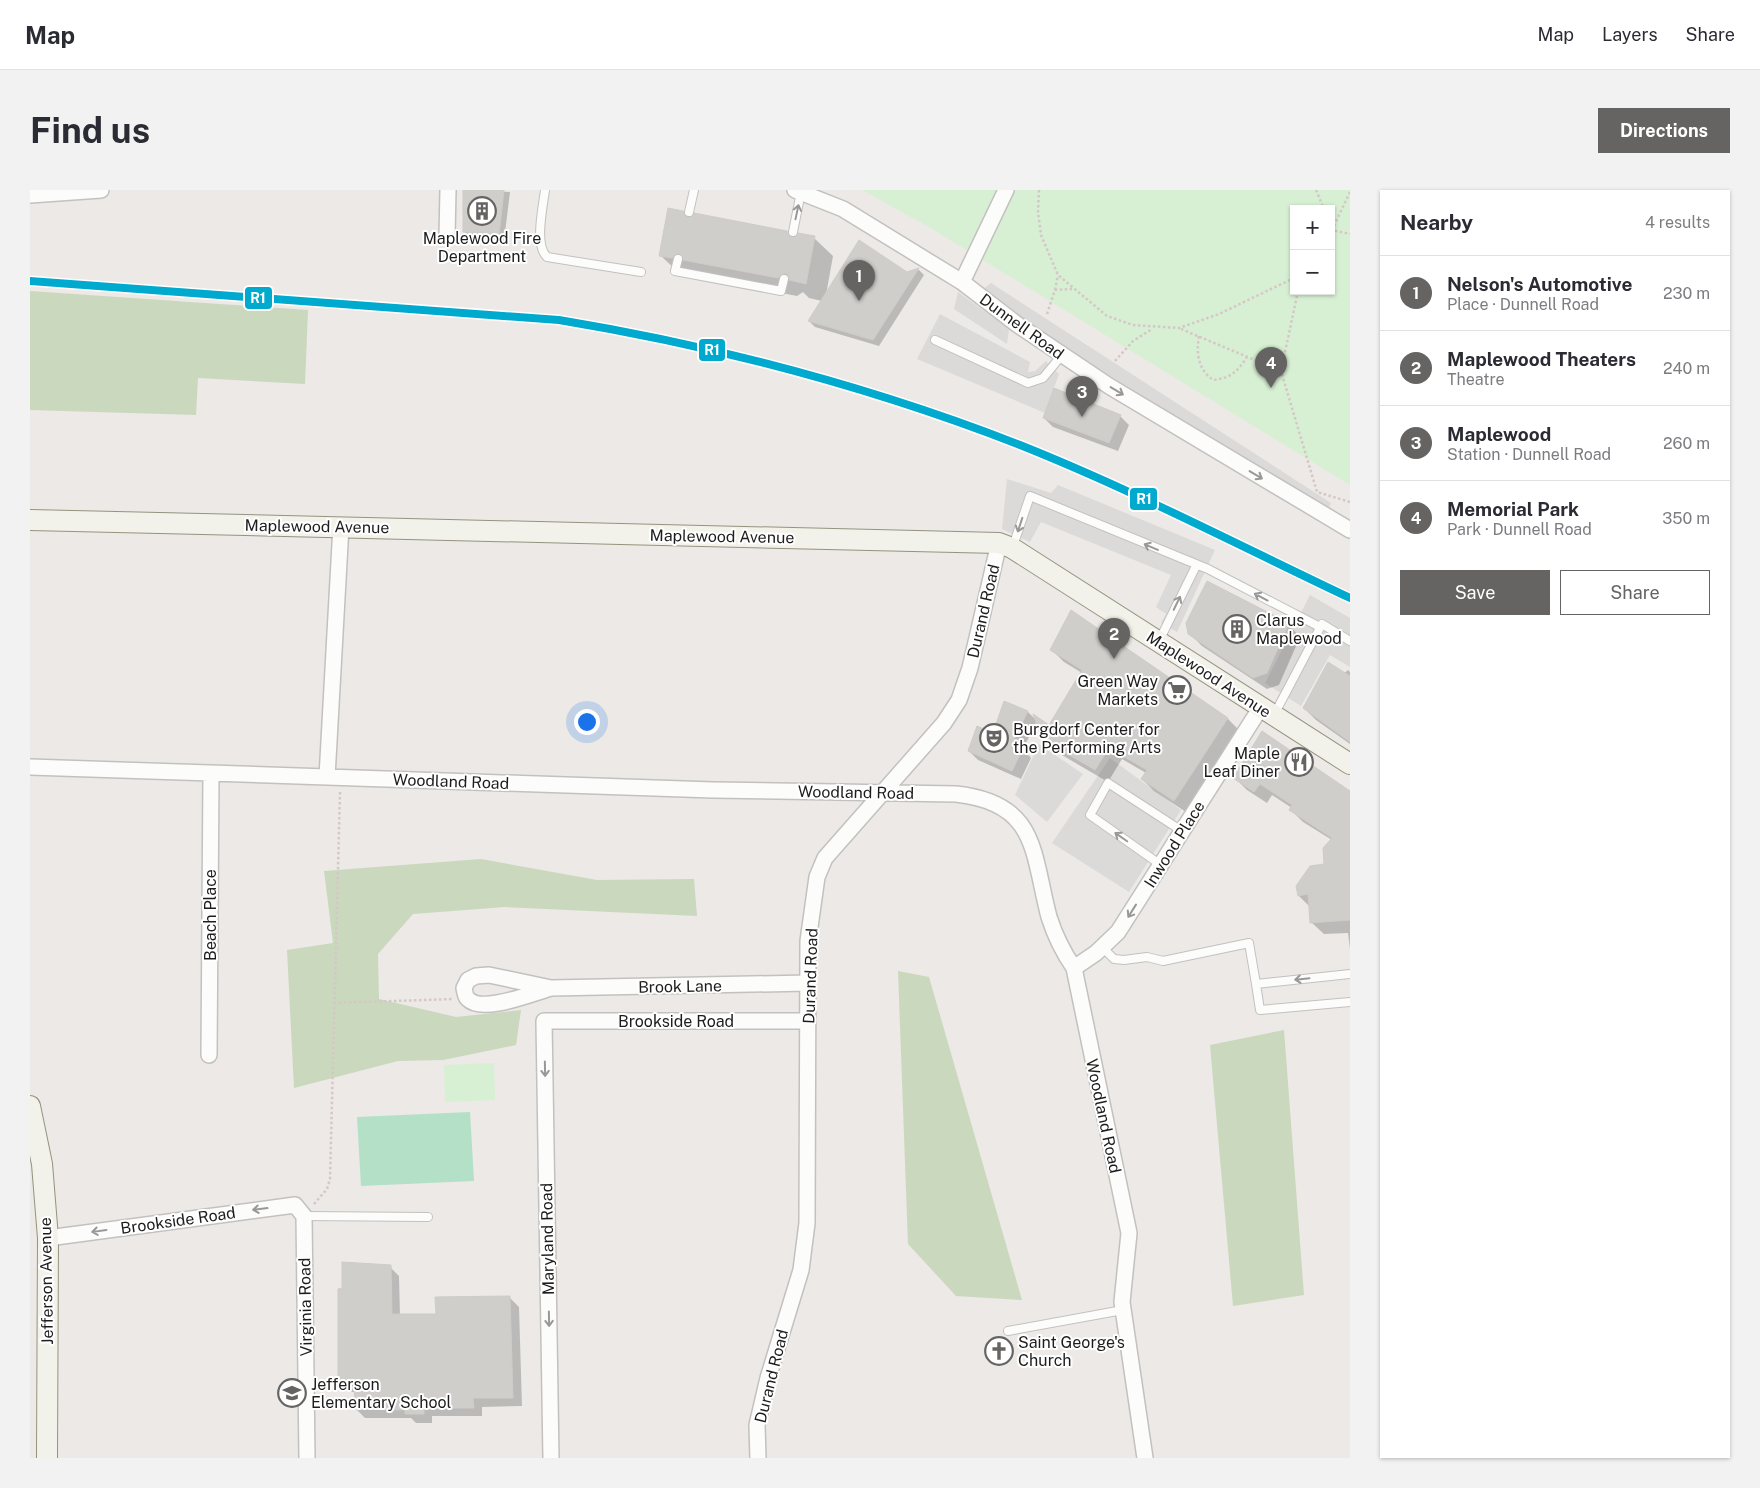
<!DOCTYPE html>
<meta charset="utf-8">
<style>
:root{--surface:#fff;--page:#f2f2f3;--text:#2b2b33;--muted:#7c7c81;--line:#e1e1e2;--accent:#656463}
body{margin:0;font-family:"Public Sans",sans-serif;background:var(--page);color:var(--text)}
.controls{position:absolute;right:15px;top:15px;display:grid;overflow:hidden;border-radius:0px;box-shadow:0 1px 4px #0004}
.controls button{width:45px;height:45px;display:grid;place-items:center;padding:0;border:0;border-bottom:1px solid var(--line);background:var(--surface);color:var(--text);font:25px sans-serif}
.you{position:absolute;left:556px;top:531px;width:18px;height:18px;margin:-12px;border:4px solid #fff;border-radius:50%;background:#1a73e8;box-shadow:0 0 0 8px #1a73e833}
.badge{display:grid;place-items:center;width:32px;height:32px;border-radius:50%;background:var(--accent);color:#fff;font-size:16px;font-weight:700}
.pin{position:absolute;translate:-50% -41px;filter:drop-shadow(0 1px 2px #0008)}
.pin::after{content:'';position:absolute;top:26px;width:18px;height:15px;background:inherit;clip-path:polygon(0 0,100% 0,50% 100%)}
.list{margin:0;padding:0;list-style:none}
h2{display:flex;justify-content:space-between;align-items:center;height:65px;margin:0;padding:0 20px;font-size:21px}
h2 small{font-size:16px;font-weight:400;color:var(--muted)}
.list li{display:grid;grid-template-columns:32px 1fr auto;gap:15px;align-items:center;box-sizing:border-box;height:75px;padding:0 20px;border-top:1px solid var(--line)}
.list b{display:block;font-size:19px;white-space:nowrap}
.list p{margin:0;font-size:16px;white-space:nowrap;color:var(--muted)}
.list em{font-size:16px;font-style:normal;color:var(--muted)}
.actions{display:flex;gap:10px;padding:15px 20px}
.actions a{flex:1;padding:11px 0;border:1px solid var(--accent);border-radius:0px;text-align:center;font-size:18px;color:var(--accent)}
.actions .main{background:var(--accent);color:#fff}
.map{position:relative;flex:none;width:1320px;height:1268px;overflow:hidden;border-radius:0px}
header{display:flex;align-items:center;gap:30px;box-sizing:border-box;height:70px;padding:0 25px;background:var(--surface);border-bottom:1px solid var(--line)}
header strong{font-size:24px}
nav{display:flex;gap:28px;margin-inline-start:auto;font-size:18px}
.intro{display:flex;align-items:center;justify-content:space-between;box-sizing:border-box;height:120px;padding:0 30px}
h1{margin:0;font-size:35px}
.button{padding:12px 22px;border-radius:0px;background:var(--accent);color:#fff;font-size:18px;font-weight:700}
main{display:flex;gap:30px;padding:0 30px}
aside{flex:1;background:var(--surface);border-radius:0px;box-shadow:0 1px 4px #0004}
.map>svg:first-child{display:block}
</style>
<header>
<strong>Map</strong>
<nav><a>Map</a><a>Layers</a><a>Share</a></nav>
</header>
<div class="intro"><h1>Find us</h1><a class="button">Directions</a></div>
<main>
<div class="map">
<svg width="1320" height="1268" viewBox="0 0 1320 1268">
<rect width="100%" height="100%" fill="#ece9e6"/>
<path fill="#cad8bd" d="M0 101 278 120 275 194 168 188 166 225 0 220Z
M451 669 567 690 664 689 667 726 475 717 383 724 348 764 349 809 426 827 491 820 486 855 413 870 368 871 264 898 257 760 303 753 294 681Z
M868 781 899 787 992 1110 926 1106 878 1054Z
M1254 840 1274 1105 1203 1116 1180 855Z"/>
<path fill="#d7f0d3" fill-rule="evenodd" d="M832 0H1320V295L899 37ZM1264 19H1301V101H1264Z
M464 873 465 910 415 912 414 875Z"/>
<path fill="#b4e0c7" d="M440 922 444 991 331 996 327 927Z"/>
<path fill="#dcdad9" d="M961 93 1301 313 1296 324 949 102Z
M928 102 979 139 977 154 924 119Z
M910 124 1000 172 998 182 1005 181 1016 171 1029 184 1015 223 887 169Z
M977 289 1021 303 1028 295 1185 360 1147 442 1131 433 1136 424 1126 417 1141 385 1011 332 1000 352 972 339Z
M1280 405 1320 428V477L1300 465 1271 516 1235 493Z
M1009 554 1053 584 1017 632 985 605Z
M1080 568 1151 620 1099 702 1022 653Z"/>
<path fill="#0003" d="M434 0 480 2 474 51 440 47 434 41Z
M653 23 659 29 757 42 763 49 784 48 803 66 796 105 889 80 894 85 849 156 785 137 779 131 792 111 779 108 773 102 767 106 649 83 630 65Z
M1090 226 1099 235 1088 261 1023 237 1014 228Z
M1258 434 1270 447 1249 495 1237 499 1172 456 1159 443Z
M1022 460 1198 529 1210 541 1156 622 1124 601 1112 589 1116 583 1092 569 1078 592 1025 561 1013 548 1007 531 993 559 1001 568 991 589 948 570 939 561 964 544 975 513 998 522 1007 531 1020 537 1052 483 1034 472Z
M1318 480 1320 482V554L1286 530 1274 518Z
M1205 588 1320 602V759L1318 743 1294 744 1281 732 1280 717 1269 706 1296 675 1302 650 1273 632 1261 620 1262 618 1242 605 1237 613 1217 600Z
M360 1077 369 1086 370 1125H407L480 1108 489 1117 492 1216 452 1217V1226H402V1233H386L381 1228H335L326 1219V1202H318L309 1193Z"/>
<path fill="#d0cecb" stroke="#cfcbc8" d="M433 0H474L469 45 433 42Z
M638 18 653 21 658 28 664 23 757 41 762 48 768 43 785 46 776 94 759 90 758 85 755 83 748 88 653 70 649 63 642 68 629 66Z
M829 50 877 82 889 78 843 150 778 131Z
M1024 198 1091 225 1079 253 1013 228Z
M1177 391 1259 433 1237 483 1223 488 1158 444 1156 433Z
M1041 420 1198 528 1144 611 1111 589 1117 580 1079 558 1065 580 1012 549 1003 524 1019 535 1052 480 1020 460Z
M1298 472 1320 486V552L1273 518Z
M974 511 998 521 983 552 993 558 982 581 938 561 947 536 963 543Z
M1232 541 1320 601V730L1280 733 1278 704 1268 706 1266 696 1280 676 1294 674 1293 658 1302 648 1259 620 1262 615 1230 594 1224 602 1203 588Z
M312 1072 361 1075 362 1124H406L405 1107 480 1106 483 1208H443L444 1218H394V1224H375V1220L325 1219 324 1194 308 1193V1099L312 1098Z"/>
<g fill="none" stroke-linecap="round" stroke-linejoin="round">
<defs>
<path id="lane" d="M515 0C513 17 504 55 517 67L611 82
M659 22 664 0
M763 42 771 2
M648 69 645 81 751 101 754 89
M905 150 998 193 1013 188 1032 165
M983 356 1000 306 1178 379 1290 437
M1129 451 1166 376
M1244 525 1292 434 1320 451
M1131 675 1060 625 1078 593 1152 641
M1072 757 1084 769 1094 770 1117 767 1133 771 1219 753 1226 794
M1320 784 1226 794 1230 820 1320 812
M274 1026 398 1027
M978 1141 1093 1120"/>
<path id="street" d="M765 0 813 19 932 92 988 135 1079 196 1320 340
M0 5 71 0
M417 46 418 0
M932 92 976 0
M0 577 683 600 926 604C1008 613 1002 662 1019 727 1025 746 1033 762 1044 778L1099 1043 1092 1112 1115 1268
M297 587 311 336
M1044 778 1066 763 1088 742 1231 517
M521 798C503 803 452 824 438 809 435 807 435 802 434 798L438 790 446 786 459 785 521 798 778 793
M179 865 181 584
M18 1048 265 1015 274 1026 277 1268
M521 1268 514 831H778
M728 1268 727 1235 738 1188 771 1080 777 1033 778 751 787 687 795 668 914 533 929 510 940 478 969 353"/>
<path id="secondary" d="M0 330 969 353 982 358 1320 574
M0 916 12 974 18 1048 17 1268"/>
</defs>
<use href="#lane" stroke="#c3c1c0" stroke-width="10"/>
<use href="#street" stroke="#c3c1c0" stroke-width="18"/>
<use href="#secondary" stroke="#95937f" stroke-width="22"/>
<path stroke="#d5c7c7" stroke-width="2.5" stroke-dasharray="2.5 2.5" stroke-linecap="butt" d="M1009 0 1008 22 1011 45 1028 85 1077 126 1103 135 1149 138 1189 124 1264 88
M1286 0 1294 19
M1320 2 1302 40 1320 44
M1025 100 1028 85
M1268 101 1251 181 1287 302 1320 312
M1017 124 1025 100 1042 99
M1151 139 1251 181
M1169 146C1166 164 1168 179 1183 190 1201 188 1207 182 1217 167
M1085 171 1103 151 1122 139
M304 813 423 809
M284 1014 297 999 300 989 310 601"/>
<use href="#lane" stroke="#fcfcfb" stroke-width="8"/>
<use href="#street" stroke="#fcfcfb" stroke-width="15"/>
<use href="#secondary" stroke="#f3f2ea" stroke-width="20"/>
<defs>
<path id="rail-1" d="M0 91 529 130C686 156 841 197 990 255 1103 300 1210 356 1320 408"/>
</defs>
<use href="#rail-1" stroke="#fff" stroke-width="11"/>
<use href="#rail-1" stroke="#00a9ce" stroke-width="8"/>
</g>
<defs><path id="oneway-shaft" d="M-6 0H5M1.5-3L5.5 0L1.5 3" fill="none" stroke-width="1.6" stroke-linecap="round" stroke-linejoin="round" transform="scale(1.25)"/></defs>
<g stroke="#989897">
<use href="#oneway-shaft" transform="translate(767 22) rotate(-78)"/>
<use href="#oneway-shaft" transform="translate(1087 201) rotate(31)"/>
<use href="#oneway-shaft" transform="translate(1226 285) rotate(31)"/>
<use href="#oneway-shaft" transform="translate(990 335) rotate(108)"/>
<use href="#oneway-shaft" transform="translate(1121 357) rotate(-157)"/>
<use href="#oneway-shaft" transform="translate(1231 407) rotate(-152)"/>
<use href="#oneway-shaft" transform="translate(1147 413) rotate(-64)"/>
<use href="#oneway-shaft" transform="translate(1091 647) rotate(-145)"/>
<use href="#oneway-shaft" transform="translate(1102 721) rotate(122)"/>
<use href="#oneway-shaft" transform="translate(1272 789) rotate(174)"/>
<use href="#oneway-shaft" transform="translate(515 879) rotate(89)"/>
<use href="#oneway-shaft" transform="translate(230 1019) rotate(173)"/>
<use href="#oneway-shaft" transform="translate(69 1041) rotate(172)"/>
<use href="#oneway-shaft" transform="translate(519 1129) rotate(89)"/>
</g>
<defs>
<symbol id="building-ring" viewBox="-11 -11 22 22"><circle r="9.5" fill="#fff" stroke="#656463" stroke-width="1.5"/><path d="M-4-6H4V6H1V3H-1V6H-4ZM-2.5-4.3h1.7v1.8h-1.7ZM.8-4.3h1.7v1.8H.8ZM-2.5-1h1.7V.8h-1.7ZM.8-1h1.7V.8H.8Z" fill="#656463"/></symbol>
<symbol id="supermarket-ring" viewBox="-11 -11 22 22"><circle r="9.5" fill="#fff" stroke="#656463" stroke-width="1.5"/><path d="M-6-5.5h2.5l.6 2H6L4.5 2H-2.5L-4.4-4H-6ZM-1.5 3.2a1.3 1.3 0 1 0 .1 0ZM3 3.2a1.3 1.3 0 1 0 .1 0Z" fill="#656463"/></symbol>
<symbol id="theatre-ring" viewBox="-11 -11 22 22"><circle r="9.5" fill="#fff" stroke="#656463" stroke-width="1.5"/><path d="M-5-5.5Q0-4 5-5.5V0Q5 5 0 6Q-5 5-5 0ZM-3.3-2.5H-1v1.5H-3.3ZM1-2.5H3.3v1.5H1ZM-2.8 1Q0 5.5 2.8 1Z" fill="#656463"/></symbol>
<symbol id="restaurant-ring" viewBox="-11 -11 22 22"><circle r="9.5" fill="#fff" stroke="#656463" stroke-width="1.5"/><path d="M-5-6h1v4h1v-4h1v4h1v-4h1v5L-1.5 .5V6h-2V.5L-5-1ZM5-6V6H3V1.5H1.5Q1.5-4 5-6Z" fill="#656463"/></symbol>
<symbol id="church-ring" viewBox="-11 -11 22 22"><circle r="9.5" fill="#fff" stroke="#656463" stroke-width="1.5"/><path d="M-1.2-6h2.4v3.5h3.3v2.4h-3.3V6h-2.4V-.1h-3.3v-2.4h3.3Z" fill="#656463"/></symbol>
<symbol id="school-ring" viewBox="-11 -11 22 22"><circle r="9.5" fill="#fff" stroke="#656463" stroke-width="1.5"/><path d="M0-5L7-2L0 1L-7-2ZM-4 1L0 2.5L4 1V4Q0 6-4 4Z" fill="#656463"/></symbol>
</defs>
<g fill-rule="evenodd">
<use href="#building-ring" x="436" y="5" width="32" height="32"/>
<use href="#building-ring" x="1191" y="423" width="32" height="32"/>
<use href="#supermarket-ring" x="1131" y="484" width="32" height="32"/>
<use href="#theatre-ring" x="948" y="532" width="32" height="32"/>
<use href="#restaurant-ring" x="1253" y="556" width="32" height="32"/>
<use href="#church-ring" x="953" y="1145" width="32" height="32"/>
<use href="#school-ring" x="246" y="1187" width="32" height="32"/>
</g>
<g text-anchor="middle" stroke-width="4" stroke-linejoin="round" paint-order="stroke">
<g font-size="16" fill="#1d1d1d" stroke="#fff" text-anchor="start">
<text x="452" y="54" text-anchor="middle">Maplewood Fire<tspan x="452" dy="18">Department</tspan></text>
<text x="1226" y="436">Clarus<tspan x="1226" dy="18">Maplewood</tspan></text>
<text x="1128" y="497" text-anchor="end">Green Way<tspan x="1128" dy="18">Markets</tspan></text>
<text x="983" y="545">Burgdorf Center for<tspan x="983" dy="18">the Performing Arts</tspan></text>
<text x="1250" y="569" text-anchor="end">Maple<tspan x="1250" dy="18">Leaf Diner</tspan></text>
<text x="988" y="1158">Saint George's<tspan x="988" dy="18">Church</tspan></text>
<text x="281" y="1200">Jefferson<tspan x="281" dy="18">Elementary School</tspan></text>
</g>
<g font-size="16" fill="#1d1d1d" stroke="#fff">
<text transform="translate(992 136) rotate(36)" y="6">Dunnell Road</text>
<text transform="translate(287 336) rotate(1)" y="6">Maplewood Avenue</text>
<text transform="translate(692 346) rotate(1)" y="6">Maplewood Avenue</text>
<text transform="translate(953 421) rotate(-77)" y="6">Durand Road</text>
<text transform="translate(1179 484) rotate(33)" y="6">Maplewood Avenue</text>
<text transform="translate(421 591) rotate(2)" y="6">Woodland Road</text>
<text transform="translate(826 602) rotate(1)" y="6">Woodland Road</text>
<text transform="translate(1144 654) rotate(-58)" y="6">Inwood Place</text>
<text transform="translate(180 725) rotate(-90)" y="6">Beach Place</text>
<text transform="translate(780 786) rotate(-88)" y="6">Durand Road</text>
<text transform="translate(650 796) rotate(-1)" y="6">Brook Lane</text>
<text x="646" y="837">Brookside Road</text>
<text transform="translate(1074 926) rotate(78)" y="6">Woodland Road</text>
<text transform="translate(148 1030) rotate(-8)" y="6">Brookside Road</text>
<text transform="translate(517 1049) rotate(-91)" y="6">Maryland Road</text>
<text transform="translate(16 1091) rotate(-91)" y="6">Jefferson Avenue</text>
<text transform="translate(275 1117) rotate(-91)" y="6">Virginia Road</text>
<text transform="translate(741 1186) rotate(-76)" y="6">Durand Road</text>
</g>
</g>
<g stroke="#fff" stroke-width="2">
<rect x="214" y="96" width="29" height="24" rx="5" fill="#00a9ce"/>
<rect x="668" y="148" width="28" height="24" rx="5" fill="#00a9ce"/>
<rect x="1099" y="297" width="29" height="24" rx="5" fill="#00a9ce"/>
</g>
<g font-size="14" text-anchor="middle" font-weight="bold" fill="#fff">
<text x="228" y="113">R1</text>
<text x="682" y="165">R1</text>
<text x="1114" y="314">R1</text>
</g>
</svg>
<div class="controls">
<button>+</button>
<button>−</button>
</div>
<div class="you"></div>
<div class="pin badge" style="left:829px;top:111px">1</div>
<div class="pin badge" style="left:1084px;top:469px">2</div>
<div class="pin badge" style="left:1052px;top:227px">3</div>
<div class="pin badge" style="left:1241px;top:198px">4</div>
</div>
<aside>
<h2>Nearby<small>4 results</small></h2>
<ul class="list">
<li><span class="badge">1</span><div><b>Nelson's Automotive</b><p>Place · Dunnell Road</p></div><em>230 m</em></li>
<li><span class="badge">2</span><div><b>Maplewood Theaters</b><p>Theatre</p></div><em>240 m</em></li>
<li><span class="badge">3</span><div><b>Maplewood</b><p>Station · Dunnell Road</p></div><em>260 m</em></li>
<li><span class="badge">4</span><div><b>Memorial Park</b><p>Park · Dunnell Road</p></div><em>350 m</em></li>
</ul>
<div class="actions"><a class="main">Save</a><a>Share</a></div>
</aside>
</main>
